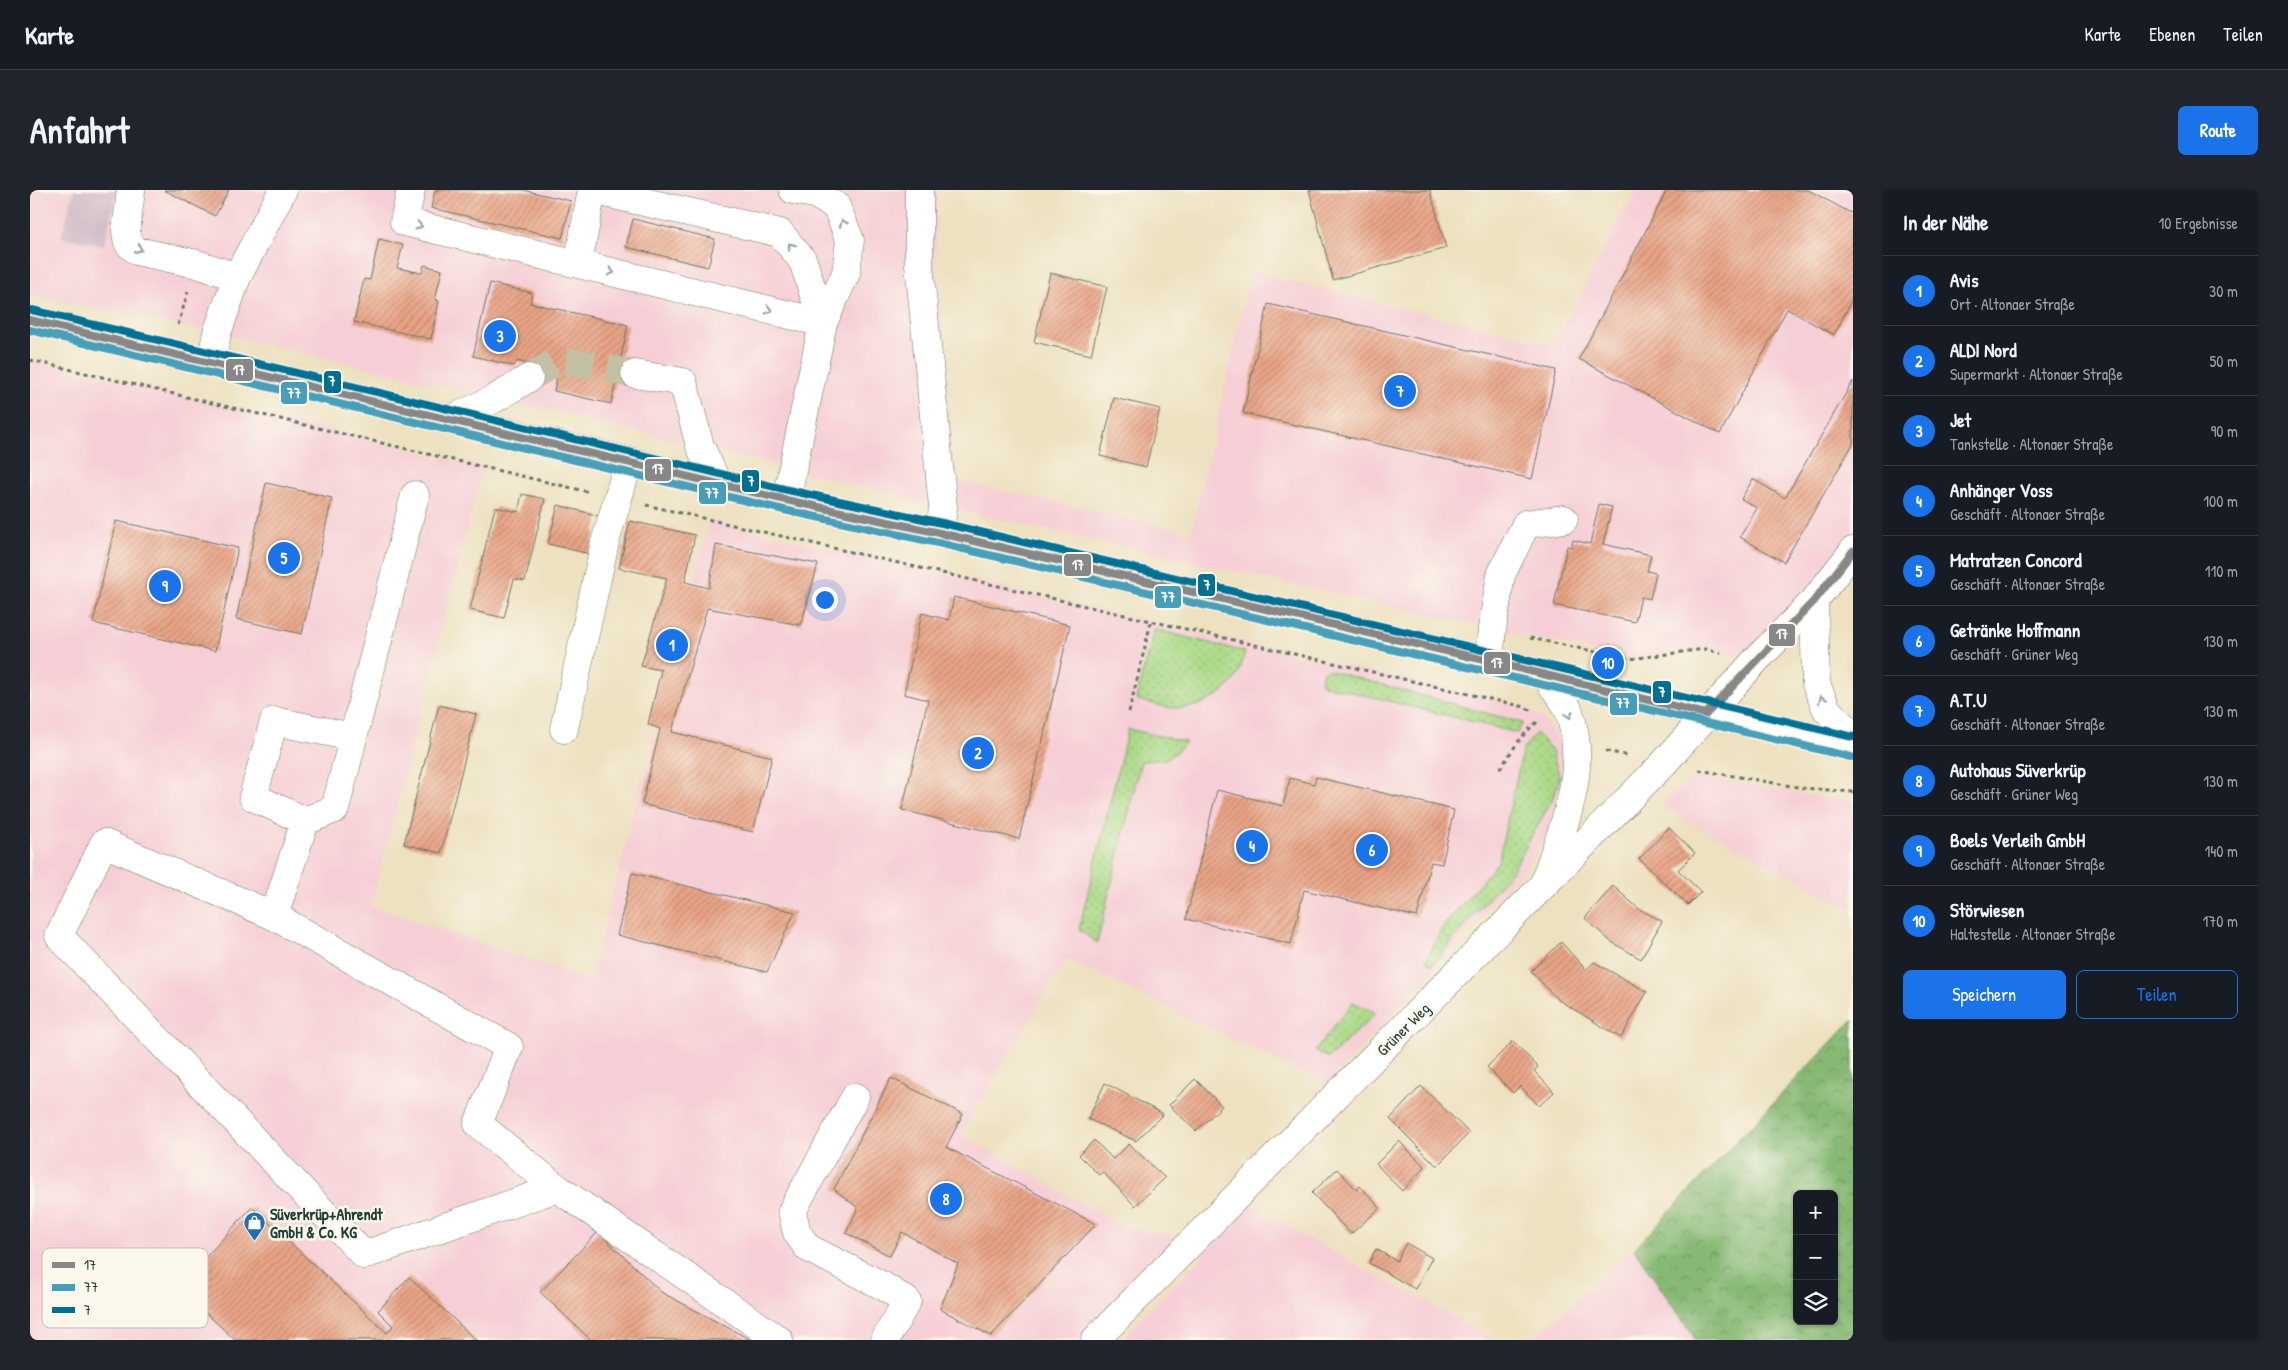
<!DOCTYPE html>
<html lang="de">
<meta charset="utf-8">
<style>
:root{--surface:#171b24;--page:#20242c;--text:#f1f3f6;--muted:#9ea1a6;--line:#363941;--accent:#1a73e8}
body{margin:0;font-family:"Patrick Hand",sans-serif;background:var(--page);color:var(--text)}
.controls{position:absolute;right:15px;bottom:15px;display:grid;overflow:hidden;border-radius:8px;box-shadow:0 1px 4px #0004}
.controls button{width:45px;height:45px;display:grid;place-items:center;padding:0;border:0;border-bottom:1px solid var(--line);background:var(--surface);color:var(--text);font:25px sans-serif}
.you{position:absolute;left:794px;top:409px;width:18px;height:18px;margin:-12px;border:4px solid #fff;border-radius:50%;background:#1a73e8;box-shadow:0 0 0 8px #1a73e833}
.badge{display:grid;place-items:center;width:32px;height:32px;border-radius:50%;background:var(--accent);color:#fff;font-size:16px;font-weight:700}
.pin{position:absolute;translate:-50% -50%;border:2px solid #fff;box-shadow:0 1px 5px #0006}
.list{margin:0;padding:0;list-style:none}
h2{display:flex;justify-content:space-between;align-items:center;height:65px;margin:0;padding:0 20px;font-size:21px}
h2 small{font-size:16px;font-weight:400;color:var(--muted)}
.list li{display:grid;grid-template-columns:32px 1fr auto;gap:15px;align-items:center;box-sizing:border-box;height:70px;padding:0 20px;border-top:1px solid var(--line)}
.list b{display:block;font-size:19px;white-space:nowrap}
.list p{margin:0;font-size:16px;white-space:nowrap;color:var(--muted)}
.list em{font-size:16px;font-style:normal;color:var(--muted)}
.actions{display:flex;gap:10px;padding:15px 20px}
.actions a{flex:1;padding:11px 0;border:1px solid var(--accent);border-radius:8px;text-align:center;font-size:18px;color:var(--accent)}
.actions .main{background:var(--accent);color:#fff}
.icon{flex:none;width:28px;height:28px;fill:none;stroke:currentColor;stroke-width:2;stroke-linecap:round;stroke-linejoin:round}
.map{position:relative;flex:none;width:1823px;height:1150px;overflow:hidden;border-radius:8px}
header{display:flex;align-items:center;gap:30px;box-sizing:border-box;height:70px;padding:0 25px;background:var(--surface);border-bottom:1px solid var(--line)}
header strong{font-size:24px}
nav{display:flex;gap:28px;margin-inline-start:auto;font-size:18px}
.intro{display:flex;align-items:center;justify-content:space-between;box-sizing:border-box;height:120px;padding:0 30px}
h1{margin:0;font-size:35px}
.button{padding:12px 22px;border-radius:8px;background:var(--accent);color:#fff;font-size:18px;font-weight:700}
main{display:flex;gap:30px;padding:0 30px}
aside{flex:1;background:var(--surface);border-radius:8px;box-shadow:0 1px 4px #0004}
.map>svg:first-child{display:block}
</style>
<header>
<strong>Karte</strong>
<nav><a>Karte</a><a>Ebenen</a><a>Teilen</a></nav>
</header>
<div class="intro"><h1>Anfahrt</h1><a class="button">Route</a></div>
<main>
<div class="map">
<svg width="1823" height="1150" viewBox="0 0 1823 1150">
<defs>
<pattern id="grass-dots" width="8" height="8" patternUnits="userSpaceOnUse" patternTransform="scale(1.25)"><rect width="8" height="8" fill="#aad987"/><path d="M2 2h.1M6 6h.1" fill="none" stroke="#92bb75" stroke-width="1.8" stroke-linecap="round"/></pattern>
<pattern id="forest-crowns" width="20" height="18" patternUnits="userSpaceOnUse" patternTransform="scale(1.25)"><rect width="20" height="18" fill="#87b974"/><path d="M2 6a3 3 0 1 1 6 0M12 15a3 3 0 1 1 6 0" fill="none" stroke="#6e9860"/></pattern>
<pattern id="building-hatch" width="6" height="6" patternUnits="userSpaceOnUse" patternTransform="scale(1.25)"><rect width="6" height="6" fill="#eaa486"/><path d="M-1 1l2-2M0 6l6-6M5 7l2-2" fill="none" stroke="#bd876e"/></pattern>
</defs>
<rect width="100%" height="100%" fill="#fbf7ec"/>
<filter id="ink" filterUnits="userSpaceOnUse"><feTurbulence type="fractalNoise" baseFrequency=".02" numOctaves="2"/><feDisplacementMap in="SourceGraphic" scale="10" xChannelSelector="R" yChannelSelector="G"/><feConvolveMatrix kernelMatrix="1 2 1 2 8 2 1 2 1" color-interpolation-filters="sRGB"/></filter>
<filter id="wash" filterUnits="userSpaceOnUse"><feTurbulence type="fractalNoise" baseFrequency=".0096" numOctaves="4" result="noise"/><feDisplacementMap in="SourceGraphic" scale="20" xChannelSelector="R" yChannelSelector="G"/><feGaussianBlur stdDeviation="1.12" result="paint"/><feColorMatrix in="noise" values="0 0 0 0 0 0 0 0 0 0 0 0 0 0 0 0 0 1.4 0 .05"/><feComposite in="paint" operator="in"/></filter>
<g filter="url(#wash)">
<rect width="100%" height="100%" fill="#ede1c0"/>
<path fill="#f6cfd6" d="M0 0H44L32 47 73 56 87 0H907L906 73 925 290 1161 343 1221 82 1524 155 1606 0H1823V361L1725 471 1675 459 1600 469 913 317 670 256 187 143 0 105Z
M0 170 453 277 341 716 560 790 680 331 1495 517 1512 528 1530 550 1547 554 1543 606 1490 684 1297 895 1036 769 931 944 1094 1038 1153 1047 1051 1150H0Z
M1665 586 1823 612V720L1631 616Z
M1220 1017 1405 1117 1466 1150H1090Z
M1604 1059 1666 1150H1501Z"/>
<path fill="#d1bdc9" d="M44 0H87L74 56 31 47Z"/>
<path fill="url(#grass-dots)" stroke="#648b5e" d="M1124 439 1215 462C1213 469 1211 478 1208 484 1197 503 1173 517 1152 518 1137 519 1120 513 1106 509Z
M1298 480 1493 533 1487 543 1294 495 1290 492 1293 482Z
M1098 539 1156 552C1139 571 1135 570 1111 571L1067 753 1049 739Z
M1506 543 1521 559 1530 588 1522 610 1484 678 1402 775 1396 771 1412 738 1468 672 1493 559Z
M1323 812 1346 823 1299 868 1285 861Z"/>
<path fill="url(#forest-crowns)" stroke="#537b54" fill-rule="evenodd" d="M1823 829V1150H1666L1604 1059ZM1767 1004H1804V1131H1767Z"/>
<g id="blocks">
<path fill="url(#building-hatch)" d="M134 0H199L185 26Z
M405 0H493L541 11 532 48 401 18Z
M1279 0H1400L1416 58 1303 90Z
M1637 0H1778L1823 24V108L1804 145 1757 119 1690 244 1549 169Z
M603 29 685 49 678 77 596 57Z
M349 49 373 55 367 78 392 83 394 75 412 80 405 110 409 111 401 149 324 132 334 89 340 90Z
M1020 83 1077 97 1061 165 1004 152Z
M460 93 502 103 500 113 598 135 581 214 524 201 528 181 487 171 484 176 443 166Z
M1238 114 1526 180 1502 289 1213 223Z
M1823 191V254L1754 372 1710 347 1727 318 1711 309 1723 289 1755 308Z
M1084 208 1130 219 1116 277 1070 266Z
M236 293 302 308 272 444 206 429Z
M492 304 515 309 495 391 484 389 474 428 440 420 465 317 488 322Z
M1569 314 1582 317 1573 354 1621 365 1617 381 1626 383 1620 409 1611 407 1605 432 1524 415 1537 356 1541 357 1543 350 1560 354Z
M528 315 569 326 560 364 518 354Z
M86 331 208 358 185 461 63 433Z
M600 331 665 345 655 392 679 398 686 355 788 374 771 435 677 418 642 542 742 567 723 642 612 614 630 539 618 534 631 480 611 476 637 388 589 378Z
M924 407 1040 435 989 649 872 620 898 510 874 504 892 423 919 430Z
M409 515 446 524 411 663 374 654Z
M1286 587 1424 620 1412 674 1401 672 1387 727 1274 700 1261 754 1156 729 1187 600 1253 616 1260 588 1284 594Z
M1639 638 1665 663 1648 680 1671 702 1658 715 1609 669Z
M602 683 765 722 737 782 587 745Z
M1583 696 1609 719 1632 731 1611 769 1580 751 1555 728Z
M1531 752 1556 780 1564 772 1617 802 1591 848 1527 809 1501 781Z
M1483 851 1508 877 1504 881 1524 902 1509 916 1490 896 1483 903 1457 877Z
M861 888 933 924 916 957 1066 1034 961 1146 910 1119 928 1074 872 1042 860 1066 816 1043 828 1018 804 999Z
M1165 889 1192 916 1166 941 1139 915Z
M1075 893 1133 924 1106 951 1058 929Z
M1391 896 1439 943 1407 976 1360 929Z
M1064 950 1083 969 1099 954 1135 988 1105 1016 1073 982 1069 985 1049 965Z
M1369 951 1395 977 1372 1001 1346 974Z
M1307 979 1327 1000 1330 996 1350 1018 1321 1044 1282 1003Z
M222 1017 357 1143 363 1136 348 1121 379 1087 446 1150H205L148 1097Z
M568 1042 631 1102 721 1150H561L510 1102Z
M1376 1053 1402 1068 1385 1099 1339 1073 1346 1059 1367 1071Z"/>
</g>
</g>
<g filter="url(#ink)">
<use href="#blocks" fill-opacity="0" stroke="#677665" stroke-width="1"/>
<g fill="none" stroke-linecap="round" stroke-linejoin="round">
<path stroke="#c4c0a4" stroke-width="28" stroke-dasharray="28 14" stroke-linecap="butt" d="M499 188 529 170 605 184"/>
<defs>
<path id="minor" d="M101 0 96 42 98 53 107 61 167 74 207 87
M381 0 374 32 793 133 816 83 820 50 806 16 784 4 763 0
M562 0 750 43 773 71 793 133 756 310
M889 0V74L913 317 910 343
M548 74 562 0
M181 173 187 143 207 87 253 0
M605 184 653 192 670 256 688 294
M422 229 464 209 499 188
M385 305 305 619 275 631 244 726 74 653 29 746 334 1065 527 998 749 1150
M1784 411 1786 494 1797 520 1823 546
M1459 471 1462 439 1471 385 1496 334 1534 329
M1514 484C1521 495 1533 507 1538 519 1560 578 1534 634 1515 690
M534 539 575 352 599 271
M275 631 223 607 244 531 323 547
M244 726 479 857 448 934 527 998
M825 907 762 1021 767 1043 778 1058 853 1096 877 1111 855 1150
M1065 1150 1633 574 1725 471 1784 411 1823 361"/>
<path id="major" d="M0 130 599 271 756 310 910 343 1459 471 1676 524 1823 557"/>
</defs>
<use href="#minor" stroke="#677665" stroke-width="29"/>
<use href="#major" stroke="#677665" stroke-width="29"/>
<path stroke="#677665" stroke-width="3" stroke-dasharray="4 4" stroke-linecap="butt" d="M148 135 158 102
M0 170 559 302
M616 315 1495 517 1503 522
M1500 448 1600 469 1675 459 1691 463
M1099 522 1121 432
M1576 561 1599 566
M1470 579C1482 561 1492 543 1510 530
M1669 580 1773 598 1823 602"/>
<use href="#minor" stroke="#fff" stroke-width="28"/>
<use href="#major" stroke="#fff" stroke-width="28"/>
<defs>
<path id="bus-1" d="M0 130 756 310 910 343 1459 471 1676 524
M1676 524 1784 411 1823 361"/>
<path id="bus-2" d="M0 140 754 320 908 353 1821 567"/>
<path id="bus-3" d="M2 120 758 300 912 333 1823 547"/>
</defs>
<use href="#bus-1" stroke="#fbf7ec" stroke-width="11"/>
<use href="#bus-2" stroke="#fbf7ec" stroke-width="11"/>
<use href="#bus-3" stroke="#fbf7ec" stroke-width="11"/>
<use href="#bus-1" stroke="#878787" stroke-width="8"/>
<use href="#bus-2" stroke="#489eb8" stroke-width="8"/>
<use href="#bus-3" stroke="#006f93" stroke-width="8"/>
</g>
<defs><path id="oneway-chevron" d="M-2-3.5L2.5 0L-2 3.5" fill="none" stroke-width="1.6" stroke-linecap="round" stroke-linejoin="round" transform="scale(1.25)"/></defs>
<g stroke="#8f9e9a">
<use href="#oneway-chevron" transform="translate(813 33) rotate(-114)"/>
<use href="#oneway-chevron" transform="translate(389 36) rotate(13)"/>
<use href="#oneway-chevron" transform="translate(761 56) rotate(-129)"/>
<use href="#oneway-chevron" transform="translate(109 59) rotate(25)"/>
<use href="#oneway-chevron" transform="translate(581 82) rotate(13)"/>
<use href="#oneway-chevron" transform="translate(739 120) rotate(13)"/>
<use href="#oneway-chevron" transform="translate(1792 509) rotate(-112)"/>
<use href="#oneway-chevron" transform="translate(1539 525) rotate(74)"/>
</g>
</g>
<defs>
<symbol id="shop-pin" viewBox="-11 -11 22 30"><path d="M0 17L-7.5 6A9.5 9.5 0 1 1 7.5 6Z" fill="#1f6fb2" stroke="#fbf7ec"/><path d="M-5-2.5h2.3a2.7 3.5 0 0 1 5.4 0H5L5.5 6h-11ZM-1.5-2.5h3a1.5 2.3 0 0 0-3 0Z" fill="#fff"/></symbol>
</defs>
<g fill-rule="evenodd">
<use href="#shop-pin" x="212" y="1020" width="25" height="34"/>
</g>
<g text-anchor="middle" stroke-width="5" stroke-linejoin="round" paint-order="stroke">
<g font-size="16" fill="#1f3d34" stroke="#fbf7ec">
<text transform="translate(1373 839) rotate(-45)" y="6">Grüner Weg</text>
</g>
<g font-size="16" font-weight="bold" fill="#1f3d34" stroke="#fbf7ec" text-anchor="start">
<text x="240" y="1030">Süverkrüp+Ahrendt<tspan x="240" dy="18">GmbH &amp; Co. KG</tspan></text>
</g>
</g>
<rect x="12" y="1058" width="166" height="80" rx="8" fill="#fbf7ec" stroke="#b9bfb5" stroke-width="1"/>
<rect x="22" y="1072" width="23" height="6" fill="#878787"/>
<rect x="22" y="1094" width="23" height="7" fill="#489eb8"/>
<rect x="22" y="1117" width="23" height="6" fill="#006f93"/>
<g font-size="14" fill="#1f3d34">
<text x="54" y="1080">17</text>
<text x="54" y="1102">77</text>
<text x="54" y="1125">7</text>
</g>
<g stroke="#fbf7ec" stroke-width="2">
<rect x="195" y="168" width="29" height="24" rx="5" fill="#878787"/>
<rect x="293" y="180" width="19" height="24" rx="5" fill="#006f93"/>
<rect x="250" y="191" width="28" height="24" rx="5" fill="#489eb8"/>
<rect x="614" y="268" width="28" height="24" rx="5" fill="#878787"/>
<rect x="711" y="279" width="19" height="24" rx="5" fill="#006f93"/>
<rect x="668" y="291" width="29" height="24" rx="5" fill="#489eb8"/>
<rect x="1033" y="363" width="29" height="24" rx="5" fill="#878787"/>
<rect x="1167" y="383" width="19" height="24" rx="5" fill="#006f93"/>
<rect x="1124" y="395" width="28" height="24" rx="5" fill="#489eb8"/>
<rect x="1738" y="433" width="28" height="24" rx="5" fill="#878787"/>
<rect x="1453" y="461" width="28" height="24" rx="5" fill="#878787"/>
<rect x="1622" y="490" width="20" height="24" rx="5" fill="#006f93"/>
<rect x="1579" y="502" width="29" height="24" rx="5" fill="#489eb8"/>
</g>
<g font-size="14" text-anchor="middle" font-weight="bold" fill="#fff">
<text x="209" y="185">17</text>
<text x="302" y="196">7</text>
<text x="264" y="208">77</text>
<text x="628" y="284">17</text>
<text x="721" y="296">7</text>
<text x="682" y="308">77</text>
<text x="1048" y="380">17</text>
<text x="1177" y="400">7</text>
<text x="1138" y="412">77</text>
<text x="1752" y="449">17</text>
<text x="1467" y="478">17</text>
<text x="1632" y="507">7</text>
<text x="1593" y="518">77</text>
</g>
</svg>
<div class="controls">
<button>+</button>
<button>−</button>
<button><svg class="icon" aria-label="layers" viewBox="0 0 24 24"><path d="M12 4l9 5-9 5-9-5zM3 14l9 5 9-5"/></svg></button>
</div>
<div class="you"></div>
<div class="pin badge" style="left:642px;top:455px">1</div>
<div class="pin badge" style="left:948px;top:563px">2</div>
<div class="pin badge" style="left:470px;top:146px">3</div>
<div class="pin badge" style="left:1222px;top:656px">4</div>
<div class="pin badge" style="left:254px;top:368px">5</div>
<div class="pin badge" style="left:1342px;top:660px">6</div>
<div class="pin badge" style="left:1370px;top:201px">7</div>
<div class="pin badge" style="left:916px;top:1009px">8</div>
<div class="pin badge" style="left:135px;top:396px">9</div>
<div class="pin badge" style="left:1578px;top:473px">10</div>
</div>
<aside>
<h2>In der Nähe<small>10 Ergebnisse</small></h2>
<ul class="list">
<li><span class="badge">1</span><div><b>Avis</b><p>Ort · Altonaer Straße</p></div><em>30 m</em></li>
<li><span class="badge">2</span><div><b>ALDI Nord</b><p>Supermarkt · Altonaer Straße</p></div><em>50 m</em></li>
<li><span class="badge">3</span><div><b>Jet</b><p>Tankstelle · Altonaer Straße</p></div><em>90 m</em></li>
<li><span class="badge">4</span><div><b>Anhänger Voss</b><p>Geschäft · Altonaer Straße</p></div><em>100 m</em></li>
<li><span class="badge">5</span><div><b>Matratzen Concord</b><p>Geschäft · Altonaer Straße</p></div><em>110 m</em></li>
<li><span class="badge">6</span><div><b>Getränke Hoffmann</b><p>Geschäft · Grüner Weg</p></div><em>130 m</em></li>
<li><span class="badge">7</span><div><b>A.T.U</b><p>Geschäft · Altonaer Straße</p></div><em>130 m</em></li>
<li><span class="badge">8</span><div><b>Autohaus Süverkrüp</b><p>Geschäft · Grüner Weg</p></div><em>130 m</em></li>
<li><span class="badge">9</span><div><b>Boels Verleih GmbH</b><p>Geschäft · Altonaer Straße</p></div><em>140 m</em></li>
<li><span class="badge">10</span><div><b>Störwiesen</b><p>Haltestelle · Altonaer Straße</p></div><em>170 m</em></li>
</ul>
<div class="actions"><a class="main">Speichern</a><a>Teilen</a></div>
</aside>
</main>
